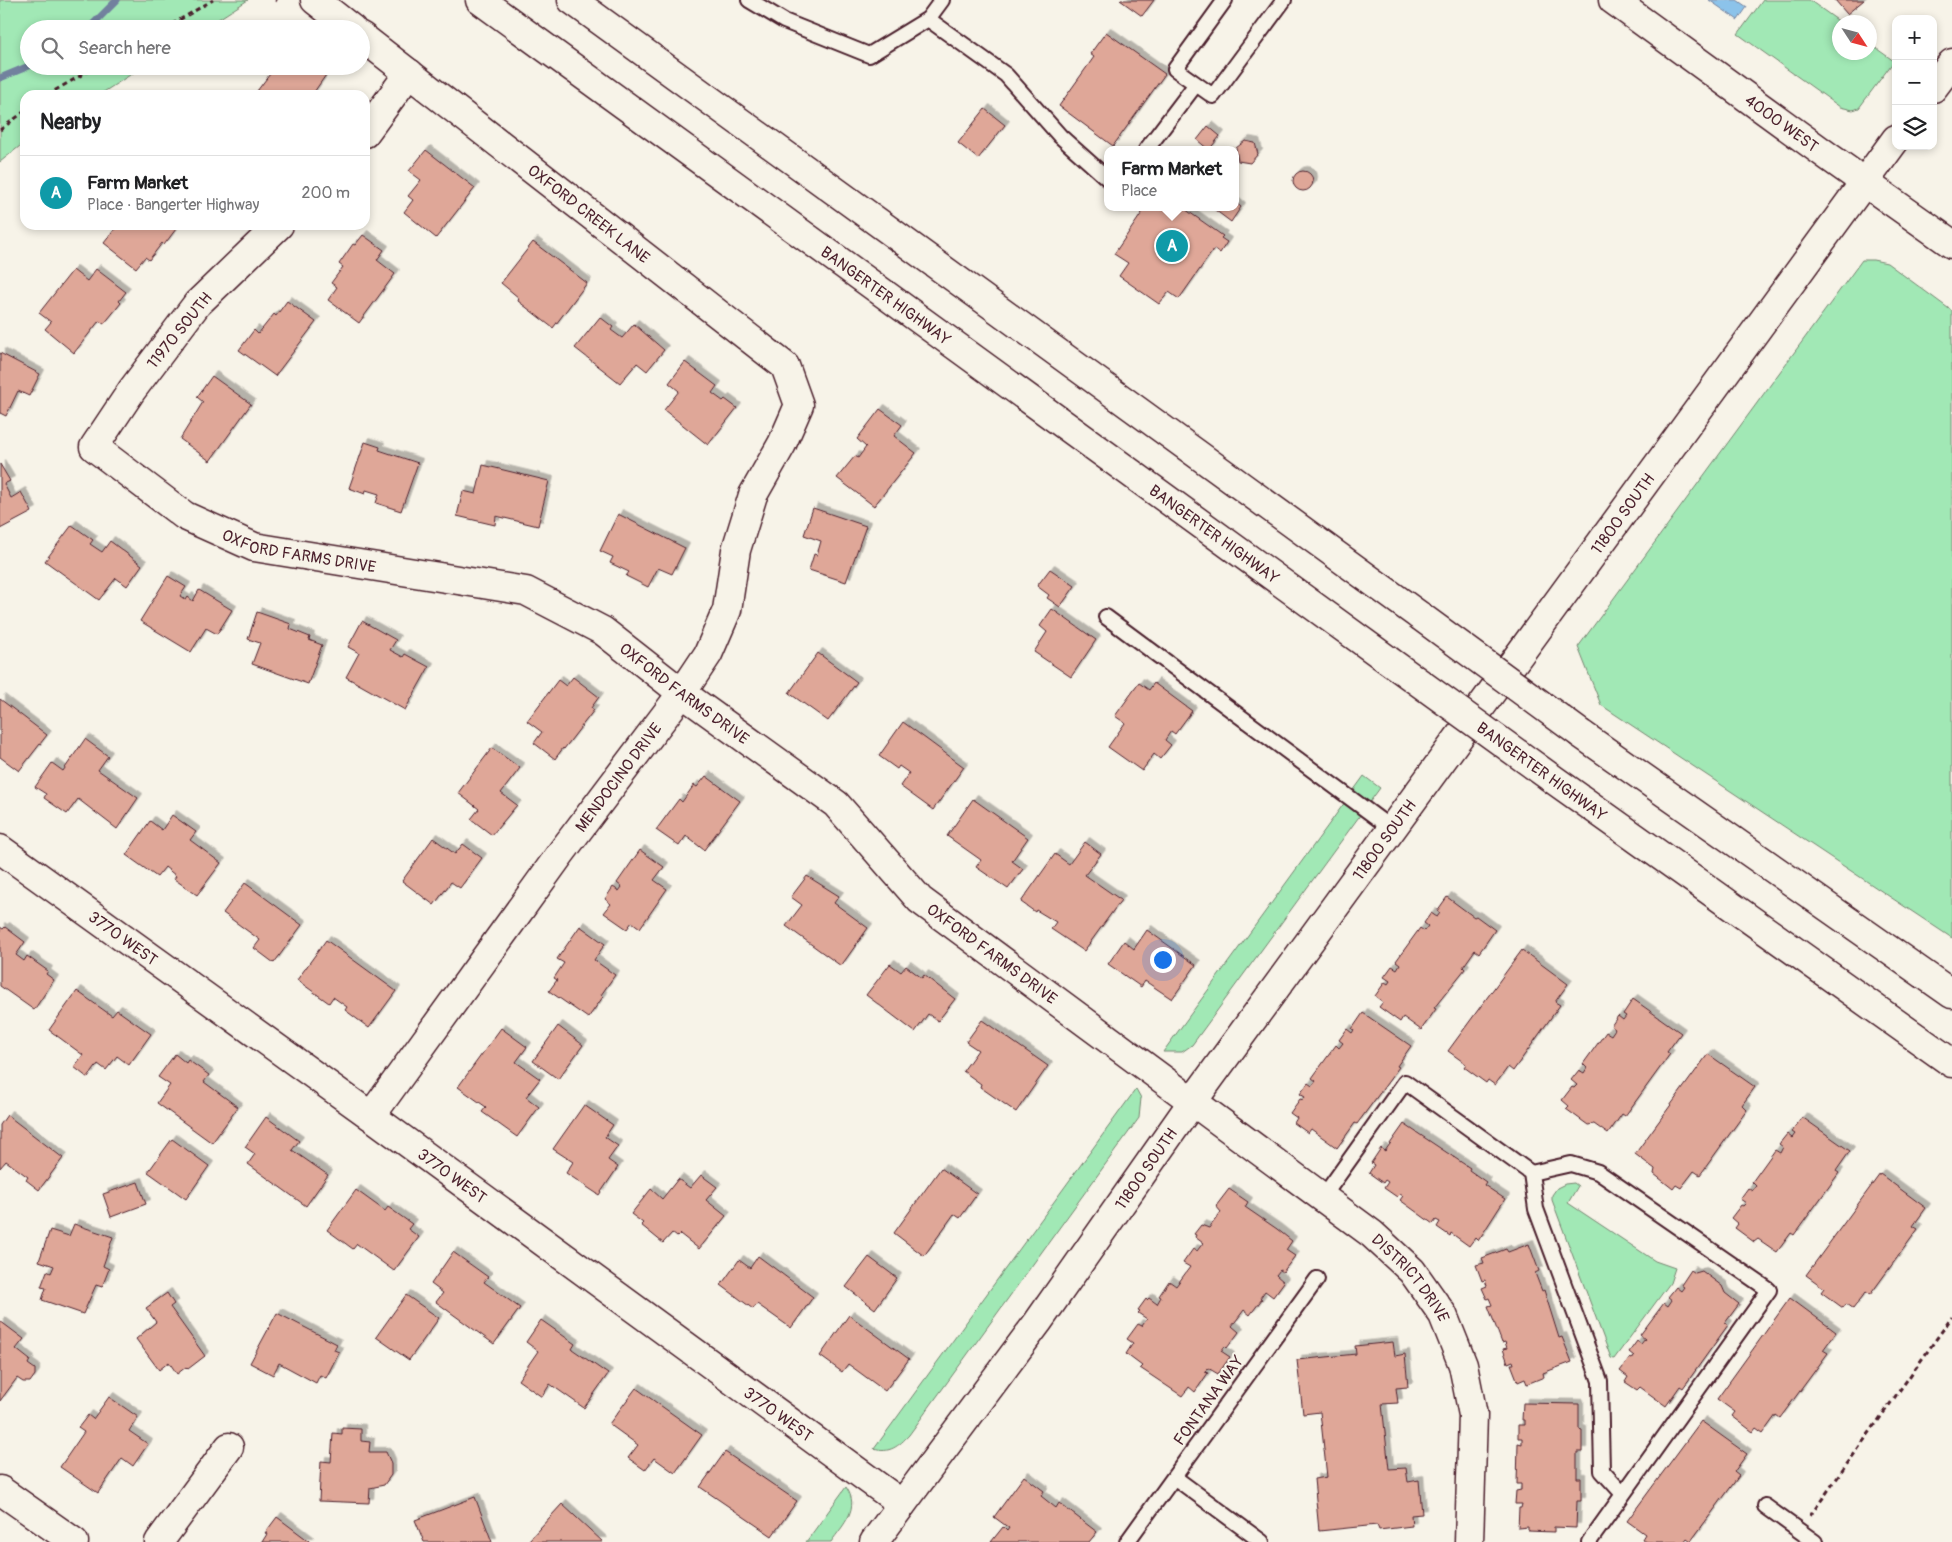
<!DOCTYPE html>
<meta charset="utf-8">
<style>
:root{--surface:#fff;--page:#f6f6f6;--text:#202124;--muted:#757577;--line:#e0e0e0;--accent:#db2777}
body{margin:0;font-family:Pangolin,sans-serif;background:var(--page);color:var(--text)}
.controls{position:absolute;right:15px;top:15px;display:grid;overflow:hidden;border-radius:10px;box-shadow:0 2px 8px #0003}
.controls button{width:45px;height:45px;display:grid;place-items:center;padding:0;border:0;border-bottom:1px solid var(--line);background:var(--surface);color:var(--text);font:25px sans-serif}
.compass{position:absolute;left:1832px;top:15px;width:45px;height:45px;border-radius:50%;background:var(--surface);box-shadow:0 2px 8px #0003;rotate:126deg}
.you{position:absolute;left:1162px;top:959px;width:18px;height:18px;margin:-12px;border:4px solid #fff;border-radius:50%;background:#1a73e8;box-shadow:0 0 0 8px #1a73e833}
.badge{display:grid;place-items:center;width:32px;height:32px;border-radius:50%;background:var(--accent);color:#fff;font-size:16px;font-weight:700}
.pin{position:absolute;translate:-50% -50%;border:2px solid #fff;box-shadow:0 1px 5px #0006}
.popup{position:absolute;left:1104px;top:146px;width:135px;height:65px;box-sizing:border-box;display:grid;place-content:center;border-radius:10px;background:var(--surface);filter:drop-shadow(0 1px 4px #0005);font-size:16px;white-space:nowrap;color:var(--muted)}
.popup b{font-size:19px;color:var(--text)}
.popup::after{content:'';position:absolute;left:50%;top:100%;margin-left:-10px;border:10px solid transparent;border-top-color:var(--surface)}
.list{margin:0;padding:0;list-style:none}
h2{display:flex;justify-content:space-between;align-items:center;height:65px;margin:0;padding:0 20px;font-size:21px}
h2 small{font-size:16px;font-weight:400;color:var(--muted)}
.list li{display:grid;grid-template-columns:32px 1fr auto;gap:15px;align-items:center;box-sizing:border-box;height:75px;padding:0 20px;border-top:1px solid var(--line)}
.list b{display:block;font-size:19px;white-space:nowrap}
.list p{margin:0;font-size:16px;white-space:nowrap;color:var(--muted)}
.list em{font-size:16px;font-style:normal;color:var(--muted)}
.icon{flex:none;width:28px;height:28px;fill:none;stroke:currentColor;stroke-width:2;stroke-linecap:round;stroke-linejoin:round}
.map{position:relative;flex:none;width:1952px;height:1542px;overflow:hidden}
.search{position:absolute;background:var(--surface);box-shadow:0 2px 8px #0003;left:20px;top:20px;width:350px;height:55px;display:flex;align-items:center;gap:12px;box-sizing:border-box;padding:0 18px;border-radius:28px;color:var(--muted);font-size:19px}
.panel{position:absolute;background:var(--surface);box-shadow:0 2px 8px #0003;left:20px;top:90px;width:350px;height:140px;border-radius:15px}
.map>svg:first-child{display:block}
</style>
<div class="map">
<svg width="1952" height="1542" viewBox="0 0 1952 1542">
<defs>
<filter id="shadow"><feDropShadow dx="4.5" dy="-4.5" stdDeviation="0" flood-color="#0004"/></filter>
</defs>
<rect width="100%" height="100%" fill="#f7f3e8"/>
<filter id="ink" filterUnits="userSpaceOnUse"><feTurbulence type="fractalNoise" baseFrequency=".02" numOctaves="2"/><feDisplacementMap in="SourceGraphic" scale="10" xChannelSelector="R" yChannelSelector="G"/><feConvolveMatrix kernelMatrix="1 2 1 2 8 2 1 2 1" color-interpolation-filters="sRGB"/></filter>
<g filter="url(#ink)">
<path fill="#a1e8b5" stroke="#768470" d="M0 0H248L203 29H29V66H144L99 95H25V142L0 162Z
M1763 0H1809L1840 22V52H1870V44L1894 61 1859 108 1853 110 1840 107 1738 34Z
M1862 260H1873L1887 263 1952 311V938L1601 705 1578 647Z
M1364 776 1380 788 1192 1045 1182 1052H1163Z
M1136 1089 1141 1098 1139 1118 909 1435C899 1446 889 1454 874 1449Z
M1565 1184 1574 1183 1578 1186 1568 1203 1655 1261 1675 1268 1670 1283 1614 1359 1611 1358 1552 1200V1195L1557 1188Z
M846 1487C861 1508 843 1525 831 1542H806Z"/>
<path fill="#8cc3ea" stroke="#72819e" d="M1709 0H1737L1747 7 1738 20Z"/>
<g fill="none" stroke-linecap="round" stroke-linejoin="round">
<path stroke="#72819e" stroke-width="7" d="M88 29 117 0
M0 78 29 66"/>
</g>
<path fill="#dfa798" stroke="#4a1f2b" filter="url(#shadow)" d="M1120 0H1154L1142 16Z
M1835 0H1864L1847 14Z
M1106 32 1165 74 1113 146 1059 106 1094 57 1090 54Z
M276 66H321L328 72 312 95H254Z
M985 109 1005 125 978 159 958 143Z
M1208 126 1220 136 1209 150 1197 140Z
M1245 141 1255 143 1258 154 1250 163 1238 161 1236 148Z
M426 150 475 188 436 238 404 212 413 200 408 196 421 180 409 171Z
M1293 181a10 10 0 1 1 20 0a10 10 0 1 1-20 0Z
M1236 203 1241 207 1231 222 1211 207H1236Z
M1146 207H1182L1223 236 1221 238 1227 242 1220 253 1214 249 1179 299 1169 292 1159 304 1119 276 1128 263 1114 254Z
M118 225H179L164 245 162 243 149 260 145 257 136 268 104 243Z
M363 235 384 250 377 260 395 274 359 323 328 300 337 287 331 283 343 267 339 264 353 244 355 245Z
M533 242 587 283 553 328 518 301 519 298 501 283Z
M96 269 126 292 119 301 121 303 104 324 99 321 74 353 45 329 51 322 39 313 73 270 87 281Z
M287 301 316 322 275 376 239 350 254 330 258 334 274 314 276 316Z
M600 317 613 327 611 330 622 338 634 324 664 350 647 371 637 363 620 383 575 348Z
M0 353 40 374 29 396 18 391 6 416 0 413Z
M685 362 717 386 712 393 723 401 725 399 737 408 708 445 664 410 679 391 669 383Z
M212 376 251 404 210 461 180 439 203 402 197 397Z
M880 409 902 425 894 436 916 453 874 506 837 478 855 456 858 458 866 447 857 439Z
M365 442 380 447 379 450 418 463 401 511 376 503 379 494 366 490 365 494 349 488Z
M0 464 10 481 4 484 11 498 21 492 32 512 0 529Z
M483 465 549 481 538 526 496 516 495 525 457 516 463 491 476 494Z
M813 508 866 526 846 582 809 570 814 554 817 555 821 541 804 535Z
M618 514 685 548 672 574 658 568 648 587 626 576 629 572 610 563 613 557 600 551Z
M72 525 93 540 90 544 102 552 110 541 142 565 127 586 116 578 99 600 45 561Z
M1050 569 1075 586 1060 607 1047 598 1049 595 1037 586Z
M168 576 186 587 180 596 186 600 188 597 193 601 199 590 232 610 217 634 206 628 191 652 140 621Z
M1052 609 1096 640 1071 677 1034 652 1047 632 1040 626Z
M257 612 291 624 290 629 310 637 309 640 322 645 308 684 252 664 260 643 248 639Z
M362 621 396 640 390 650 403 657 405 654 429 667 405 710 346 677 359 653 348 647Z
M818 653 857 682 828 721 789 693Z
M573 677 599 697 591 708 594 710 564 749 563 748 555 759 534 743 542 732 527 721 558 680 566 686Z
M1139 683 1149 690 1154 683 1192 711 1175 734 1171 731 1165 740 1171 745 1160 759 1154 754 1142 771 1108 747 1125 723 1115 716Z
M0 699 47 735 19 771 0 757Z
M903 722 964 767 933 810 900 786 909 773 899 766 897 769 879 756Z
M85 739 108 756 98 770 138 798 117 829 78 799 67 814 44 798 46 794 35 787 52 763 63 771Z
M492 748 520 768 501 793 517 805 492 835 471 819 479 809 458 793Z
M706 776 740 801 704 850 686 836 679 846 656 830 679 799 682 802 694 785 697 787Z
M973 799 1028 838 1012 861 1023 869 1008 889 976 867 981 860 947 836Z
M172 815 196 832 190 840 221 863 197 895 174 879 176 876 165 867 157 877 126 855 150 821 162 830Z
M433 838 455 854 463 844 482 858 460 888 451 882 434 905 402 881Z
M1085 842 1101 854 1085 875 1121 900 1084 951 1051 929 1056 922 1036 910 1035 912 1021 902 1055 854 1069 864Z
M640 850 664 867 654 880 667 889 640 928 632 922 627 929 604 913 611 904 605 899 613 887 619 891 622 887 617 883Z
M807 876 839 896 834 903 868 928 841 966 786 926 802 905 791 897Z
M245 883 302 925 274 963 254 948 260 940 223 913Z
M1447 897 1474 917 1476 916 1495 930 1479 953 1475 950 1463 967 1465 969 1434 1008 1436 1009 1421 1030 1403 1017 1400 1022 1379 1007 1383 1002 1375 996 1385 982 1388 984 1390 981 1384 977 1392 966 1397 969 1400 964 1396 961 1420 928 1424 931 1428 926 1424 923 1431 913 1437 917 1440 913 1437 911Z
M580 926 605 944 594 960 615 975 601 995 603 997 588 1018 549 991 557 980 554 978 564 963 557 959Z
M0 927 3 929 5 927 25 942 16 955 24 961 27 956 48 971 46 974 54 980 34 1010 0 986Z
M1147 930 1196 965 1172 999 1145 981 1141 987 1108 964 1124 941 1134 949Z
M326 940 396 991 369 1028 345 1010 347 1007 333 997 329 1003 297 980Z
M1522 950 1568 984 1555 1002 1560 1005 1513 1071 1508 1067 1495 1085 1488 1080 1486 1083 1464 1067 1466 1064 1448 1051Z
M890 964 901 972 906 966 922 978 924 975 955 999 938 1021 928 1014 915 1032 866 995Z
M77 991 112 1016 117 1010 151 1034 129 1065 117 1056 106 1070 98 1064 88 1078 74 1067 83 1055 49 1030Z
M1633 999 1681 1033 1667 1052 1670 1054 1625 1116 1622 1114 1608 1134 1594 1124 1588 1125 1566 1109 1569 1106 1562 1100 1572 1087 1574 1088 1577 1085 1571 1080 1579 1070 1584 1073 1587 1068 1583 1064 1606 1032 1611 1035 1615 1029 1611 1026 1618 1016 1623 1020 1626 1016 1623 1014Z
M1363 1013 1411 1046 1397 1066 1399 1067 1357 1124 1355 1123 1337 1148 1311 1129 1308 1133 1294 1123 1297 1118 1290 1113 1300 1099 1303 1100 1305 1097 1300 1094 1308 1083 1312 1086 1316 1081 1312 1078 1336 1045 1339 1048 1343 1043 1339 1040 1347 1029 1352 1033 1354 1030 1352 1029Z
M982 1020 1048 1066 1016 1112 980 1087 981 1084 963 1071 978 1050 966 1042Z
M558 1026 583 1045 558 1079 533 1061Z
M501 1028 527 1047 516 1062 540 1079 526 1097 539 1107 517 1137 482 1112 486 1107 458 1087Z
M175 1054 186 1063 188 1060 209 1075 204 1082 238 1107 212 1143 157 1103 170 1085 158 1077Z
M1708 1054 1755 1087 1742 1105 1747 1110 1700 1175 1694 1171 1681 1188 1676 1185 1673 1189 1654 1174 1655 1169 1635 1154Z
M584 1105 613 1125 605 1137 618 1146 608 1160 618 1167 599 1195 566 1173 573 1162 553 1149Z
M7 1115 63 1158 39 1190 26 1180 28 1177 6 1161 0 1168V1125Z
M266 1117 299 1141 292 1150 328 1175 306 1206 248 1164 255 1154 245 1147Z
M1802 1117 1850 1151 1836 1171 1839 1173 1794 1235 1791 1233 1777 1252 1758 1239 1754 1242 1735 1228 1738 1224 1731 1218 1741 1205 1743 1206 1746 1203 1740 1199 1748 1188 1752 1191 1756 1186 1752 1182 1775 1150 1780 1153 1783 1147 1779 1144 1787 1134 1792 1138 1795 1134 1792 1132Z
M1404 1124 1470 1168 1469 1170 1486 1182 1484 1185 1505 1199 1478 1241 1475 1238 1469 1246 1451 1233 1450 1236 1437 1227 1440 1222 1436 1220 1433 1224 1400 1200 1403 1196 1400 1194 1397 1197 1384 1188 1388 1182 1385 1180 1383 1183 1369 1173 1374 1165 1371 1163 1381 1148 1385 1151Z
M172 1139 209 1166 186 1199 148 1172Z
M941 1168 977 1194 960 1218 954 1214 924 1256 894 1233Z
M1880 1174 1926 1208 1913 1226 1918 1229 1870 1295 1866 1292 1853 1309 1846 1304 1843 1308 1821 1292 1824 1288 1806 1275Z
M701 1175 717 1187 706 1200 726 1216 699 1249 680 1234 677 1237 672 1233 663 1243 641 1225 643 1223 631 1214 651 1189 662 1199 678 1179 690 1188Z
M138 1182 146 1204 111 1217 103 1194Z
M1229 1189 1248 1202 1245 1207 1277 1229 1292 1241 1286 1250 1295 1256 1283 1272 1280 1270 1276 1275 1284 1282 1273 1297 1265 1291 1260 1298 1262 1299 1250 1315 1244 1310 1232 1326 1239 1332 1227 1348 1225 1346 1221 1351 1230 1357 1218 1374 1208 1368 1205 1372 1208 1373 1195 1392 1189 1387 1182 1396 1140 1368 1142 1366 1126 1354 1133 1343 1127 1339 1138 1324 1142 1326 1147 1319 1138 1313 1140 1311 1138 1310 1146 1299 1147 1300 1149 1298 1157 1304 1161 1297 1159 1296 1169 1281 1176 1286 1190 1267 1183 1263 1193 1249 1197 1251 1203 1243 1195 1237 1196 1235 1194 1234 1201 1225 1209 1228 1221 1212 1216 1206Z
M356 1190 385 1211 388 1207 412 1224 408 1229 419 1237 394 1271 357 1244 353 1249 327 1230Z
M74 1224 113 1237 103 1266 109 1269 102 1287 96 1285 83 1314 42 1300 46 1288 41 1287 47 1271 51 1273 54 1266 39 1261 50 1230 69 1236Z
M1529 1244 1539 1271 1535 1273 1542 1291 1544 1290 1559 1338 1562 1337 1572 1362 1543 1373 1544 1377 1527 1384 1525 1379 1518 1382 1511 1364H1514L1513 1361 1508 1363 1503 1349 1507 1348 1505 1342 1502 1343 1488 1306 1492 1305 1489 1298 1487 1299 1482 1288 1487 1286 1485 1280 1482 1281 1476 1265 1484 1263 1482 1258 1506 1249 1508 1252Z
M453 1252 488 1277 484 1282 520 1308 494 1344 436 1302 443 1293 431 1284Z
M758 1256 813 1297 791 1328 757 1304 753 1309 721 1285 739 1260 750 1268Z
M869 1257 897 1278 875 1309 846 1287Z
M1691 1270 1695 1273 1702 1271 1722 1286 1725 1293 1739 1304 1725 1323 1728 1325 1683 1388 1680 1386 1666 1406 1640 1387 1637 1390 1625 1382 1628 1377 1620 1371 1630 1358 1632 1359 1634 1356 1629 1352 1637 1341 1641 1344 1645 1339 1640 1335 1664 1303 1668 1306 1672 1300 1668 1297 1676 1287 1681 1291 1684 1287 1681 1285Z
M167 1293 174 1304 170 1307 205 1356 188 1369 186 1367 177 1374 169 1362 159 1370 136 1339 156 1322 146 1308Z
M406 1295 439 1318 409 1360 376 1337Z
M1790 1298 1836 1332 1823 1350 1828 1353 1780 1418 1776 1415 1763 1433 1756 1428 1753 1432 1732 1416 1735 1412 1717 1399Z
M277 1313 337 1344 334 1350 339 1352 326 1378 320 1375 316 1383 279 1363 273 1375 250 1363Z
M849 1315 909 1359 885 1391 848 1364 842 1372 820 1356Z
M541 1320 575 1344 572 1349 608 1374 584 1408 550 1384 542 1397 518 1380 538 1351 526 1342Z
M0 1321 24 1339 16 1349 30 1360 28 1364 35 1369V1375L30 1382H23L17 1378 0 1401Z
M1393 1342 1395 1356 1405 1354 1408 1387 1396 1388 1398 1403 1382 1404 1389 1469 1406 1468 1408 1482 1419 1480 1422 1514 1411 1515 1412 1526 1379 1530 1377 1525 1319 1531 1314 1479 1327 1477 1320 1412 1303 1414 1297 1360 1356 1354 1355 1346Z
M636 1388 702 1435 675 1473 654 1458 645 1470 628 1458 638 1445 609 1424Z
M109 1397 138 1417 129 1431 148 1444 133 1466 122 1458 98 1493 60 1467 84 1432 78 1428 88 1415 93 1419Z
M1523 1403 1579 1404V1429L1582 1430V1452H1577V1478H1581V1501H1577L1576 1528 1554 1527V1532L1528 1531V1527L1518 1528 1519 1508H1521L1522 1504H1515L1516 1491 1521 1490V1484H1517L1518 1443 1522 1444V1438H1518V1425H1525V1420H1522Z
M1701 1421 1747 1454 1734 1472 1739 1476 1691 1541 1687 1538 1684 1542H1647L1642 1539 1645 1534 1627 1521Z
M342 1428 361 1429V1441L370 1442 369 1452H386L391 1463V1475L384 1485 370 1488 369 1503 319 1501 321 1461 331 1462 333 1433 342 1434Z
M725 1452 797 1501 772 1536 700 1487Z
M1024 1476 1044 1491 1041 1496 1056 1508 1059 1503 1097 1532 1089 1542H991L1003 1527 1007 1531 1009 1528 994 1517Z
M475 1497 492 1542H424L415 1520Z
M562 1504 603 1542H531L529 1540Z
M277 1517 309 1541V1542H262L267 1534 265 1533Z"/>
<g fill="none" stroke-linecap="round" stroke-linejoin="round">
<defs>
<path id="lane" d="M749 0 784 21 869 55 928 19 942 0
M1225 0 1175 69 1213 96 1284 0
M928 19 1006 75 1060 136 1108 179
M1146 150 1196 84
M1106 617 1392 829
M1531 1173 1571 1164 1598 1172 1769 1290 1589 1542
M1323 1197 1405 1082 1531 1173 1536 1209 1600 1381 1602 1471 1623 1494
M1174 1477 1262 1542
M1765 1506 1815 1542
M1127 1542 1317 1279"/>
<g id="street">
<path d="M315 0 352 29"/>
<path id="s1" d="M361 36 785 366 799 405 782 444 753 495 736 550 727 610 708 654 682 693 561 853 371 1116"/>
<path d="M365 133 409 73"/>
<path id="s2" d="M279 225 197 304 132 390 94 447 185 516 254 547 526 591 603 631 682 693 836 804 920 900 1372 1234 1412 1271 1443 1315 1463 1365 1473 1415 1469 1542"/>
<path id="s3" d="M0 849 371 1116 902 1504"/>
<path d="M0 1490 74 1542"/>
<path d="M159 1542 229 1447"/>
</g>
<g id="secondary">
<path id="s4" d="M1613 0 1829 157 1952 244"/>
<path d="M1933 88 1952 63"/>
<path id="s5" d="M874 1542 1038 1322 1193 1101 1896 139"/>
</g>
<g id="highway">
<path id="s6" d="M480 0 1388 660"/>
<path d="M572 0 1420 616"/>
<path d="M1581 734 1952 994"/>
<path d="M1550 777 1952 1063"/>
</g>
</defs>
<use href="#lane" stroke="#4a1f2b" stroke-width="18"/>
<use href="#street" stroke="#4a1f2b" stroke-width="31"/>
<use href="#secondary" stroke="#4a1f2b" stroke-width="31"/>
<use href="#highway" stroke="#4a1f2b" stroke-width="31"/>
<path stroke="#4a1f2b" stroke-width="3" stroke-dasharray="5 4" stroke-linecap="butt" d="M275 0 277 1
M164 29 213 0
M47 95 97 66
M0 130 25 111
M1810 1516 1952 1317"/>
<use href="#lane" stroke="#f7f3e8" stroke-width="14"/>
<use href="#street" stroke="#f7f3e8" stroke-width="28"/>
<use href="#secondary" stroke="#f7f3e8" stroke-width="28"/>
<use href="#highway" stroke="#f7f3e8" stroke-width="28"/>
<defs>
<path id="highway-bridge" d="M1420 616 1581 734
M1388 660 1550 777"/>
</defs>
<use href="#highway-bridge" stroke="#4a1f2b" stroke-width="31" stroke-linecap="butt"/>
<use href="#highway-bridge" stroke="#f7f3e8" stroke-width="28"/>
</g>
</g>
<g text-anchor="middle" stroke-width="4" stroke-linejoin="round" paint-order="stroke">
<g font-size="16" fill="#4a1f2b" stroke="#f7f3e8">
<text dy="6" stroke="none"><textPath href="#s4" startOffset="209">4000 WEST</textPath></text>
<text dy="6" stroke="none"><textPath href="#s1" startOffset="289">OXFORD CREEK LANE</textPath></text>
<text dy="6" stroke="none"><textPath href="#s6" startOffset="502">BANGERTER HIGHWAY</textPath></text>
<text transform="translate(179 330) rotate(-51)" y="6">11970 SOUTH</text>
<text dy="6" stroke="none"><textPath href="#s5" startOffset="1272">11800 SOUTH</textPath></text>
<text dy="6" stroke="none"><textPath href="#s6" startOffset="908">BANGERTER HIGHWAY</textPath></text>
<text dy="6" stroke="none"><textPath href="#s2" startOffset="525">OXFORD FARMS DRIVE</textPath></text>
<text dy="6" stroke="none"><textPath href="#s2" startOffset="945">OXFORD FARMS DRIVE</textPath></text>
<text transform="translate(1542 771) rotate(36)" y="6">BANGERTER HIGHWAY</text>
<text transform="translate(618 777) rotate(-53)" y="6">MENDOCINO DRIVE</text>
<text dy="6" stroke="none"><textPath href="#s5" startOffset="868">11800 SOUTH</textPath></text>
<text dy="6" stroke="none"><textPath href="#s3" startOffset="152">3770 WEST</textPath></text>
<text dy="6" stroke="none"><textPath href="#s2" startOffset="1350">OXFORD FARMS DRIVE</textPath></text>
<text dy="6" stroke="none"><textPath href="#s5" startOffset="462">11800 SOUTH</textPath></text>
<text dy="6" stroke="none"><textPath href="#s3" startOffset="558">3770 WEST</textPath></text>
<text dy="6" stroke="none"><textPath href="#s2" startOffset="1881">DISTRICT DRIVE</textPath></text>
<text transform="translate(1208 1400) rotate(-54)" y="6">FONTANA WAY</text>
<text dy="6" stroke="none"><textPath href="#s3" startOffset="962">3770 WEST</textPath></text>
</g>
</g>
</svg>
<div class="controls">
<button>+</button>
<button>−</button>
<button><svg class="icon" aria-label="layers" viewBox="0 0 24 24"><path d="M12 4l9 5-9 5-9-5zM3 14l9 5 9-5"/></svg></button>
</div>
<svg class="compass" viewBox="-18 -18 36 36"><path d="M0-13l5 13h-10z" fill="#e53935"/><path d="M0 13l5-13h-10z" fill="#757577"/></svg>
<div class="you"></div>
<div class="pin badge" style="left:1172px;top:246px;background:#0f9aa8">A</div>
<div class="popup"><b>Farm Market</b>Place</div>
<div class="search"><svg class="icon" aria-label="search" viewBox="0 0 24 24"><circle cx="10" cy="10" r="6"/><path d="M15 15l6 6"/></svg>Search here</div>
<section class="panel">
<h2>Nearby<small></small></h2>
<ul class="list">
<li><span class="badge" style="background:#0f9aa8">A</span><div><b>Farm Market</b><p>Place · Bangerter Highway</p></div><em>200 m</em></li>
</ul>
</section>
</div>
